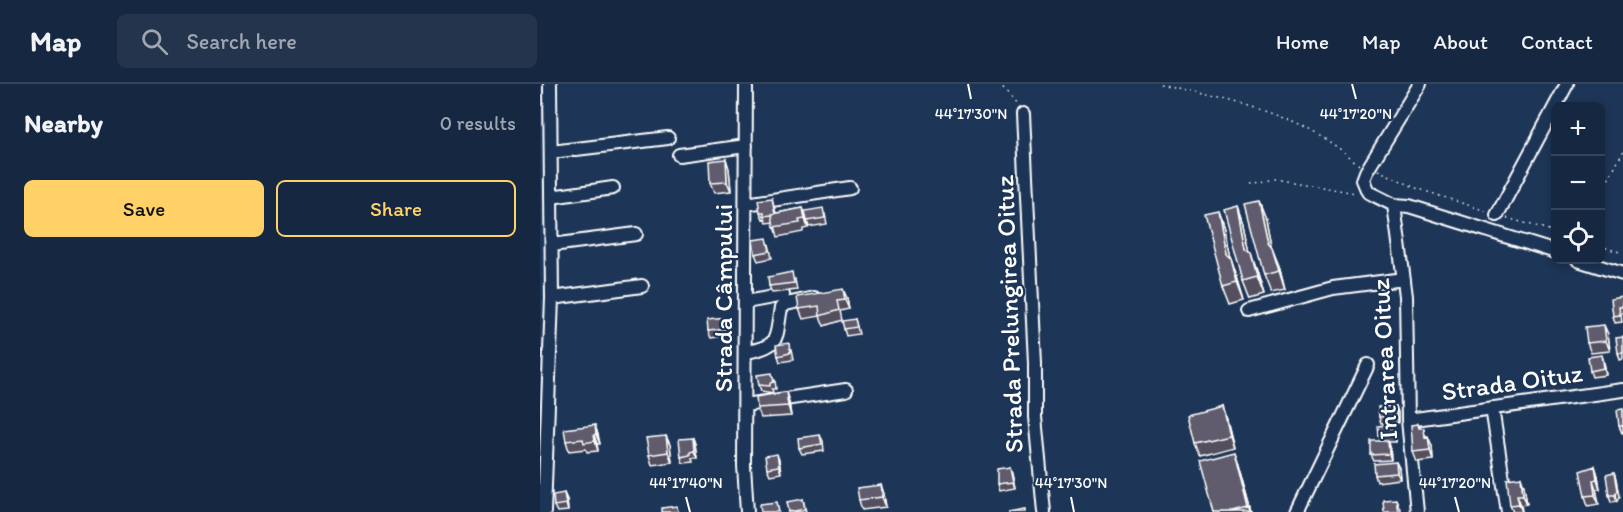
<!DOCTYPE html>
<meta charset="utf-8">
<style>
:root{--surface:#162841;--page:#23344c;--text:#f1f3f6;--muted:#9ea6b1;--line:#35445a;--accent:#ffd166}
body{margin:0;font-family:Itim,sans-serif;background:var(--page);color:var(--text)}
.controls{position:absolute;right:18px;top:18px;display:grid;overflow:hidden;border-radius:9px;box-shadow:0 3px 9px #0003}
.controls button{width:54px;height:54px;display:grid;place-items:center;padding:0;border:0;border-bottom:2px solid var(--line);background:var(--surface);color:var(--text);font:30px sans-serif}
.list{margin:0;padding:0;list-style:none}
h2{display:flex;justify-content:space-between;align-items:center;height:78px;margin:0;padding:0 24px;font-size:26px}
h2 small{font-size:20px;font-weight:400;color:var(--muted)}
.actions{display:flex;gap:12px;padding:18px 24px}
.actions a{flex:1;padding:14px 0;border:2px solid var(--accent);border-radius:9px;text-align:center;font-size:21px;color:var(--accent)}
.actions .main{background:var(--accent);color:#111}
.icon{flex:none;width:33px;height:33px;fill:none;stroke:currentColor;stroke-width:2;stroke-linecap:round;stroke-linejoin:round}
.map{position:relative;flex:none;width:1083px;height:428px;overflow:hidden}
header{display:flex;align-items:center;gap:36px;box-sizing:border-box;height:84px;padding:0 30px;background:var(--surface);border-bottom:2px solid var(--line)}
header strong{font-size:28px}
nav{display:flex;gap:33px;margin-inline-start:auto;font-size:21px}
.search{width:420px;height:54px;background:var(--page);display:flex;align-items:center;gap:15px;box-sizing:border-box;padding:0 21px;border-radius:9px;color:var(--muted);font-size:22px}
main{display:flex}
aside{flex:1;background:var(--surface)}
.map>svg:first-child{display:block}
</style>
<header>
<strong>Map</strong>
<div class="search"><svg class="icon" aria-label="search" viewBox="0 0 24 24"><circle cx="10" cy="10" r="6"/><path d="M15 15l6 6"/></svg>Search here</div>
<nav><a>Home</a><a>Map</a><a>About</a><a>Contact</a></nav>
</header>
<main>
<aside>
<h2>Nearby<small>0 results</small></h2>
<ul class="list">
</ul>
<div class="actions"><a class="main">Save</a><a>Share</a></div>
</aside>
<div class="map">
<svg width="1083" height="428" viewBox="0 0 1083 428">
<rect width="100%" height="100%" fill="#1d3557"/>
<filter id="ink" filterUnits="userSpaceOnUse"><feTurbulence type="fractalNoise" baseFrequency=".0167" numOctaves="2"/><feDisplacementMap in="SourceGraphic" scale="12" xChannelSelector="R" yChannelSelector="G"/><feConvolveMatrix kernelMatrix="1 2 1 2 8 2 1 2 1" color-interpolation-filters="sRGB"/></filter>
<g filter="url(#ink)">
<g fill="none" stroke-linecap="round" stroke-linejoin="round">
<defs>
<path id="minor" d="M206 0 204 382 207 428
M880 0 826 88 823 96 828 108 854 121 869 122 1016 168
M483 30 495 279V333L504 428
M11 68 128 54
M139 71 206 62
M11 113 73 104
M206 120 310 104
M854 121 866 212 868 336 877 428
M957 131 1027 0
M12 161 96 150
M1038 176 1083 190
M12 214 102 202
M206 218 243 211
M709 227 793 204 864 195
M206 268C242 262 235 254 241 224L246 220 274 214
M205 321 306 306
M952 324 968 428
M868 336 1083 306
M4 428 12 214 10 0
M757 428 828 281"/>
</defs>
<use href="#minor" stroke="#fff" stroke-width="16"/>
<path stroke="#fff" stroke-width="1.5" stroke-dasharray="1.5 4.5" stroke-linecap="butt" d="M459 0 478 22
M620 0C692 17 763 29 819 81
M838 86 876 104 949 128
M711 100 735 95 816 109
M1060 111 1083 68
M967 134 1016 148
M1060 162 1083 169"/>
<use href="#minor" stroke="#1d3557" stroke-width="12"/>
</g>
<path fill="#534f5e" stroke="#fff" stroke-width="1.5" d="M186 75 189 85 191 107 174 109 170 99Z
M232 114 236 129 263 124 266 134 268 144 263 145V148L238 153 234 138 227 139 225 134 223 135 220 128Z
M719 117 726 135 731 163 739 182 745 206 731 209 724 191Z
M698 122 704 140 710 169 717 187 724 211 710 215 703 197Z
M678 128 684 146 690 174 697 193 704 216 690 220 683 202Z
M285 130 287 140 269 143 267 137Z
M229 160 232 174 218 177 215 170Z
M255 195 257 206 232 209 229 202Z
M1083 213V230H1081L1082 238 1075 239 1073 232Z
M307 214 309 225 300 227 302 236 284 242 280 232 263 235 259 225Z
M187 234 189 240 191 251 171 254 168 247Z
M315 235 319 250 306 252 304 245Z
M1068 250 1070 267 1051 269 1047 259Z
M1083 253V275L1080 276 1078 269Z
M251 266 253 276 240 278 238 272Z
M1064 278 1066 291 1052 293 1050 287Z
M235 296 236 305H232L233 309 221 307 219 301Z
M246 308 249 318 251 332 221 334 217 324Z
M682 322 686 335 693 363 660 372 655 359Z
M856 322 858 329V339H841L839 333Z
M1083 325V349H1082L1079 342Z
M853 340 855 347 856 358H849L850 363 851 376 834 377 831 371 841 357 839 352Z
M878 340 880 344 887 353 892 362 893 376 877 378 873 368Z
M55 341 58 351 60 360H57L58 367 47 368 46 365 29 367 26 357Z
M280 351 283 357 284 367 262 370 259 364Z
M126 352 130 361 132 378 112 381 109 371Z
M153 354 155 360 157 374H152L153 378 143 379 141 373Z
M239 376 241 389 230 391 227 384Z
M856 378 859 384 860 395 837 398 835 391Z
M698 381 711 428H674Z
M1055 382 1058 392 1060 405H1056L1059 420 1048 422 1045 412Z
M470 383 472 389 475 404 459 407 457 400Z
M1074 389 1076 396 1079 413 1077 417 1071 418 1069 411Z
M981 393 984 402 987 420 981 421 982 428H973L970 421Z
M341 401 344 410 346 423 322 426 319 416Z
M24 409 27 416 28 427 17 428 14 422Z
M263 415 266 428H249Z"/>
<path fill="#43404c" stroke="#fff" stroke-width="1.5" d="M186 75 189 85 191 107 187 98Z
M719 117 726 135 734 178 728 159Z
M698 122 704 140 713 183 706 165Z
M263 124 266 134 268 144 265 135Z
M678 128 684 146 693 188 686 170Z
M732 164 739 182 745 206 739 187Z
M711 169 717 187 724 211 717 193Z
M691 175 697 193 704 216 697 198Z
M303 205 307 214 309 225 305 216Z
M187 234 189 240 191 251 188 245Z
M1064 241 1068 250 1070 267 1066 257Z
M1062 271 1064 278 1066 291 1064 284Z
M246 308 249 318 251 332 248 322Z
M682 322 686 335 693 363 689 351Z
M856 322 858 329V339L856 332Z
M853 340 855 347 856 358 854 351Z
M55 341 58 351 60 360 56 350Z
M54 351 57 360 58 367 55 357Z
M126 352 130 361 132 378 128 368Z
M888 352 892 362 893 376 890 366Z
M153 354 155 360 157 374 154 367Z
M848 357 850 363 851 376 849 370Z
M694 368 698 381 711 428 708 424Z
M237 370 239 376 241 389 239 382Z
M856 378 859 384 860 395 857 389Z
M1055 382 1058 392 1060 405 1057 395Z
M470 383 472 389 475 404 473 398Z
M1074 389 1076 396 1079 413 1077 417 1075 411Z
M981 393 984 402 987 420 983 411Z
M1053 396 1056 405 1059 420 1055 411Z
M341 401 344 410 346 423 342 413Z
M24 409 27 416 28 427 26 420Z
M977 411 981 421 982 428 979 420Z
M856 415 860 425V428H858Z"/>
<path fill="#605c6d" stroke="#fff" stroke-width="1.5" d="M186 75 187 98 170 99 169 77Z
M232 114 235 129 232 130V131L224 132V128H220L218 116Z
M719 117 728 159 732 164 739 187 724 191 705 120Z
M698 122 706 165 711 169 717 193 703 197 684 126Z
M263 124 265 135 259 136 260 139 234 143 232 130Z
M283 124 285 134 267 137 265 127Z
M678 128 686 170 691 175 697 198 683 202 664 131Z
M227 154 230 167 215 170 213 156Z
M252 188 254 199 229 202 228 193Z
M303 205 305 216 297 217 299 226 280 232 279 222 259 225 257 213Z
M1083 213V223H1079L1080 231 1073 232 1071 215Z
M187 234 188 245 168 247 167 236Z
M315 235 317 243 304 245 302 237Z
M1064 241 1066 257 1047 259 1045 243Z
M1083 253V269H1078L1076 254Z
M249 259 250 269 238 272 236 261Z
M1062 271 1064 284 1050 287 1048 273Z
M232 289 234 298 230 299V302L219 301 217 291Z
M246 308 248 322 217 324 216 313Z
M682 322 689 351 655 359 648 331Z
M856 322V332L839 333 838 323Z
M1083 325V342H1079L1077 326Z
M853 340 854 351 839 352 838 342Z
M878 340 879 344H884L885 353 888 352 890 366 873 368 871 341Z
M55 341 56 350 54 351 55 357 44 359 43 355 26 357 24 345Z
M280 351 282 360 259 364 258 354Z
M126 352 128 368 109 371 106 354Z
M153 354 154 367 150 368V371L141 373 139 355Z
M831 357H848L849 370 831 371Z
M694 368 708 424 693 428H674L660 377Z
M237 370 239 382 227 384 225 372Z
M856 378 857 389 835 391 834 380Z
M1055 382 1057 395 1053 396 1055 411 1045 412 1040 387Z
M470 383 473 398 457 400V385Z
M1074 389 1077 406 1075 411H1069L1066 391Z
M981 393 983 411H977L979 420 970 421 967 395Z
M341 401 342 413 319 416 317 404Z
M24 409 26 420 14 422 13 411Z
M263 415 265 425 249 428 247 418Z
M856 415 858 428H844L843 416Z
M237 418 239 428H221L220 420Z
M137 422 138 428H122V424Z
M485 425V428H468Z"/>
</g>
<path fill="none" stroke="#fff" stroke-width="2" d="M428 0 431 15M812 0 816 15M146 413 150 428M531 413 534 428M915 413 919 428"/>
<g text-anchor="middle" stroke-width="4.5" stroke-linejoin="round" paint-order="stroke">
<g font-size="26" fill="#fff" stroke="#1d3557">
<text transform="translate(183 214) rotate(-90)" y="9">Strada Câmpului</text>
<text transform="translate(469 230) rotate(-92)" y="9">Strada Prelungirea Oituz</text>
<text transform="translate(844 275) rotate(-93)" y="9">Intrarea Oituz</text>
<text transform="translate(972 298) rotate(-8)" y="9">Strada Oituz</text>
</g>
</g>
<g font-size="15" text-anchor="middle" fill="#fff" stroke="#1d3557" stroke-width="4.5" stroke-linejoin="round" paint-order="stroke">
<text x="431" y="35">44°17'30"N</text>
<text x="816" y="35">44°17'20"N</text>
<text x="146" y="404">44°17'40"N</text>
<text x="531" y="404">44°17'30"N</text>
<text x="915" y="404">44°17'20"N</text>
</g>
</svg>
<div class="controls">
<button>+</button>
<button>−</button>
<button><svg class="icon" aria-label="locate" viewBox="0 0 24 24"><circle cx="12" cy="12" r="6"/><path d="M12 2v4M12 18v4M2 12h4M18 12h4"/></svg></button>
</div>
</div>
</main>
